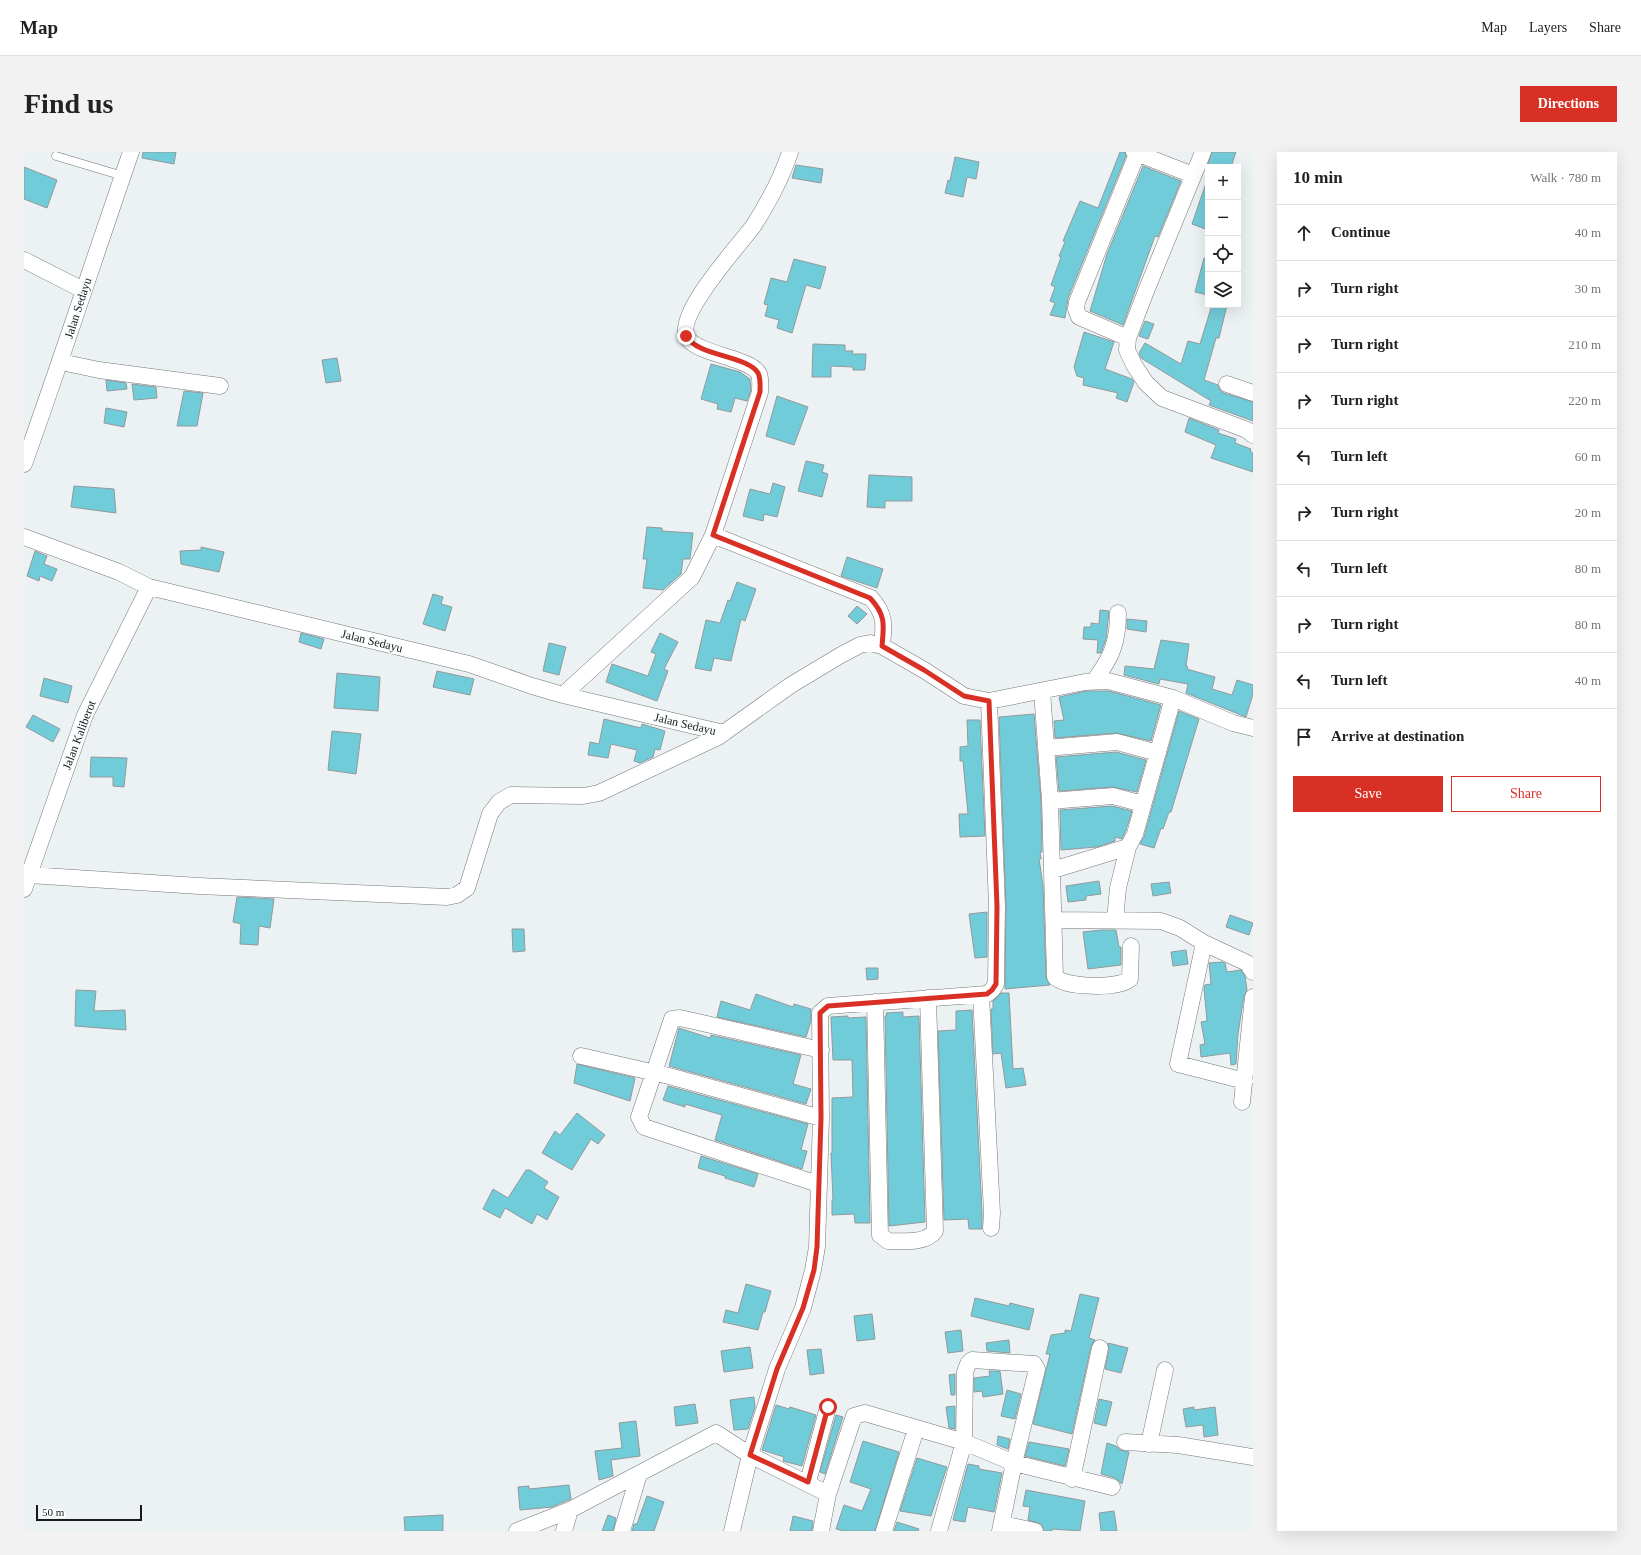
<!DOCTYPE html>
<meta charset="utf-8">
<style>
:root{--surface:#fff;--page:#f2f2f2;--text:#222;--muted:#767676;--line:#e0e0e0;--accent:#d93025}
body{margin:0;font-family:"Times New Roman",serif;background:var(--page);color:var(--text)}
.controls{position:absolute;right:12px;top:12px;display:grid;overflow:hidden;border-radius:0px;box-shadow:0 4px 16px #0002}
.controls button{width:36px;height:36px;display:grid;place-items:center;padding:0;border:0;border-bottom:1px solid var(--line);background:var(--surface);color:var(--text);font:20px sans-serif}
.scale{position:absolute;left:12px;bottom:10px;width:106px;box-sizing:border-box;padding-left:4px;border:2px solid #181a1a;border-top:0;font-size:11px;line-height:14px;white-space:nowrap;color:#181a1a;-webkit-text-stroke:3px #fcffff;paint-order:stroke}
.stop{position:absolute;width:12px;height:12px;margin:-9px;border:3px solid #d93025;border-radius:50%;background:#fff}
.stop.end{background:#d93025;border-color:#fff;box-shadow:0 1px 4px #0008}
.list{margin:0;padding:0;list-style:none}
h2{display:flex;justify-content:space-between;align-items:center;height:52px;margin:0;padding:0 16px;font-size:17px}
h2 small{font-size:13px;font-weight:400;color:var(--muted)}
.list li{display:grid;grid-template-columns:26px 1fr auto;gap:12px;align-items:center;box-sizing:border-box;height:56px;padding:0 16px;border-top:1px solid var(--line)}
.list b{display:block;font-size:15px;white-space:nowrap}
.list em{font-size:13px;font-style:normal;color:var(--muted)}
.actions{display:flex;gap:8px;padding:12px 16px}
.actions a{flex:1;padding:9px 0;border:1px solid var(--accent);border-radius:0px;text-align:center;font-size:14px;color:var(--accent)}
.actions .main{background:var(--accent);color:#fff}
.icon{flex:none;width:22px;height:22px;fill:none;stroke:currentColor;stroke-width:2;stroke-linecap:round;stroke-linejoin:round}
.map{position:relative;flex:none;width:1229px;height:1379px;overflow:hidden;border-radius:0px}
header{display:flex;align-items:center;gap:24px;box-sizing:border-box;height:56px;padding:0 20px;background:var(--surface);border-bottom:1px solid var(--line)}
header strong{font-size:19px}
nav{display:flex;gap:22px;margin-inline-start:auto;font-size:14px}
.intro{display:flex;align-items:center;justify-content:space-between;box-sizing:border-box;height:96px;padding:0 24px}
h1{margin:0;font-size:28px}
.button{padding:10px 18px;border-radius:0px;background:var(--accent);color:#fff;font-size:14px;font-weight:700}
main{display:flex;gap:24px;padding:0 24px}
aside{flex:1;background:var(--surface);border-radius:0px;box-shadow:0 4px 16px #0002}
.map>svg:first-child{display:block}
</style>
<header>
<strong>Map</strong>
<nav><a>Map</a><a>Layers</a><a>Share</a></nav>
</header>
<div class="intro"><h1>Find us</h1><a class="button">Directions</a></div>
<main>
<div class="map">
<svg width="1229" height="1379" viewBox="0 0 1229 1379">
<rect width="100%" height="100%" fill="#ecf2f3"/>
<path fill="#71ccd9" stroke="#93999a" d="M119 0H152L150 12 118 6Z
M1096 0H1101L1102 4 1044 146 1041 166 1026 163 1031 151 1026 149 1031 135 1027 133 1037 105 1035 104 1041 90 1039 89 1056 49 1074 56Z
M1188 0H1212L1207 15H1183Z
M931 5 955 10 952 27 943 25 939 45 921 41 924 28 926 29Z
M772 13 799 17 797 31 768 26Z
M1119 14 1157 29 1134 85 1131 84 1099 173 1066 159 1083 102Z
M0 15 33 28 23 56 0 47Z
M1182 31H1184V78L1168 72Z
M1180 106H1184V143L1171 140Z
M770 107 802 115 796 137 782 133 768 181 753 176 755 168 741 164 744 153 740 152 747 126 763 130Z
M1188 153H1203L1195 186H1192L1180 228 1194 233 1196 238 1200 241 1229 250V269L1185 253 1187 249 1117 206 1115 201 1121 191 1157 212 1164 189 1176 192Z
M1121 169 1130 172 1124 187 1115 184Z
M1060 180 1090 190 1081 217 1108 227 1110 230 1103 250 1092 246 1094 241 1059 233 1060 226 1053 224 1050 215Z
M789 192 821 193V199H829L828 202H842L841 218H829V215L807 214V225H788Z
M313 206 317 229 302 231 298 208Z
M687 212 716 220 726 227 727 238 723 249 711 246 707 260 693 257 694 252 677 247Z
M82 228 102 231 103 237 83 239Z
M108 232 132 235 133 246 110 248Z
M160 239 179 241 173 274H153Z
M753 244 784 255 770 293 742 284Z
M82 256 103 260 100 275 80 271Z
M1165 266 1195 278 1194 281 1212 287 1211 291 1227 297 1226 299 1229 301V320L1187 306 1192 293 1161 280Z
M782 309 800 313 798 320 804 322 798 345 774 339Z
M845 323 888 325V349H861V356L843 355Z
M749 331 761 335 753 365 740 362 739 369 719 364 726 337 746 342Z
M50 334 90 337 92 361 47 355Z
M623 375 638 376V379L669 381 666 407H659L657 422 639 438 619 436 623 407H619Z
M177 395 200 400 195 420 157 412 156 399 177 398Z
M11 399 23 404 20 412 33 417 28 429 16 424 15 429 3 424Z
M823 405 859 417 853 436 817 424Z
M713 430 732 437 721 469 717 467 707 509 690 506 687 519 671 516 682 468 696 471 704 448 706 449Z
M409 442 419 445 417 452 428 455 421 479 399 472Z
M833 454 843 462 833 472 824 464Z
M1076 458 1085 459 1082 487 1077 501H1073L1074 488 1059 487 1060 475H1067V471L1075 472Z
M1103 467 1123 469 1122 480 1103 477Z
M277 481 300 487 297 497 275 490Z
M636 481 654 490 640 517 644 519 633 549 582 530 588 512 624 524 632 502 627 500Z
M1137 488 1165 492 1162 514 1164 515 1163 517 1191 525 1188 537 1208 543 1213 528 1229 533V542L1222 565 1162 541 1164 532 1136 527 1135 532 1100 523 1101 514 1130 517Z
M525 491 542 495 535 523 519 519Z
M413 519 450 527 446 543 409 535Z
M313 521 356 525 354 559 310 556Z
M20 526 48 534 44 551 16 544Z
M1062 539H1085L1137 553 1127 589 1092 581 1031 586 1030 569 1040 568 1035 545Z
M1155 559 1175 567 1147 660H1145L1139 677 1137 676 1130 696 1116 692 1120 685Z
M1010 562 1017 649 1018 700H1016L1017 707H1015L1019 733 1022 825 1026 833 981 837 982 754 975 565Z
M9 563 36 577 29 590 2 575Z
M580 567 617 576 618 572 641 579 636 598 631 597 629 605 616 611 610 609 613 598 587 592 584 606 564 603 566 590 575 592Z
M943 568H956L961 684 936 685 935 662H944L939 609H936V595L944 594Z
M308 579 337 582 332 622 304 618Z
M1092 600 1122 608 1113 640 1088 635 1035 639 1032 605Z
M67 605 103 606 100 635 89 634V625H66Z
M1088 654 1108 659 1102 678 1098 687 1091 685V689L1073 695 1037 698 1036 658Z
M1075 729 1077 742 1062 744V748L1044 750 1042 734Z
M1145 730 1147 741 1129 744 1127 732Z
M213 745 250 747 246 776 235 774 234 793 216 792 217 772 209 770Z
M963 760V805L951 806 945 762Z
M1206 763 1229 771 1225 783 1202 775Z
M488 777H500L501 799 489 800Z
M1077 778H1092L1095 795H1097V813L1064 817 1059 780Z
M1162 798 1164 812 1149 814 1147 800Z
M1198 810 1201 811 1203 820 1217 818 1221 824 1223 838 1220 844 1214 882 1212 912 1207 913 1206 901 1177 905 1176 893 1181 892 1177 870 1183 869 1180 836 1181 833 1187 832 1185 811Z
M842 816H854V827L843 828Z
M52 838 72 839 70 859 101 858 102 878 51 874Z
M977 841H985L989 917 999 916 1002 933 982 936 977 901 969 902 967 857H969V849Z
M732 842 769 855 770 852 787 857V869L782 885 693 865 697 849 726 858Z
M948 858 958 1061V1077H945L944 1067 920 1068 914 879 932 878V859Z
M879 860V865L895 864 901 1070 865 1074 861 864H863L862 861Z
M824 864V866L842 865 846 1071H831L830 1062 808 1063V1048H809L807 1001H808V946L829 945 828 908H809L807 865Z
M655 876 686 886 687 883 777 903 769 932 787 937 782 952 645 914Z
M553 912 611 926 606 949 550 931Z
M644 934 784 972 777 998 783 999 778 1017 691 988 698 963 661 952V955L639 948Z
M553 961 581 983 574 992 567 987 548 1018 518 1001 531 979 536 983Z
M677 1004 734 1022 730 1035 701 1026V1024L674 1016Z
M502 1018H506L524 1030 520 1036 535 1045 523 1068 513 1062 508 1072 481 1056 476 1066 459 1057 469 1037 484 1046Z
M722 1132 747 1139 741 1160H739L734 1178 699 1170 702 1158 714 1161Z
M1056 1142 1075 1146 1065 1186 1071 1188 1067 1194 1048 1282 1009 1272 1026 1202H1022L1027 1183 1041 1181V1178L1047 1179Z
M951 1146 985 1154 986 1151 1010 1157 1005 1178 947 1164Z
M848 1162 851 1187 833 1189 830 1164Z
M937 1178 939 1199 924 1201 921 1180Z
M985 1188 986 1201 963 1199 962 1191Z
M1084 1191 1104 1196 1097 1221 1081 1217 1085 1198Z
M726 1195 729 1216 700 1220 697 1199Z
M797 1197 800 1221 786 1223 783 1198Z
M965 1219H976L979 1242 959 1245 958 1239 950 1240V1226L966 1224Z
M931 1222V1243H927L925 1223Z
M983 1238 997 1242 991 1267 977 1264Z
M730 1245 731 1255 724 1277 710 1278 706 1248Z
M1075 1247 1088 1250 1082 1274 1070 1271Z
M671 1252 674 1271 652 1274 650 1255Z
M752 1253 765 1257 766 1255 792 1263 778 1314 759 1309 760 1305 738 1298Z
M931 1254V1277L925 1276 922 1255Z
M1170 1255V1258L1191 1255 1194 1283 1180 1285 1179 1273 1162 1275 1159 1257Z
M812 1263 819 1265 801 1322 796 1320Z
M612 1269 616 1304 587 1308 589 1324 575 1328 571 1299 598 1296 595 1271Z
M974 1284 986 1287 984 1297 973 1293Z
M839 1289 875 1300 851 1379H820L812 1377 820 1353 838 1359 847 1337 826 1330Z
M1005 1290 1045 1297 1041 1314 1001 1304Z
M1083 1291 1092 1294 1096 1298 1105 1300 1098 1332 1091 1326 1077 1322Z
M893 1306 923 1315 907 1364 876 1359Z
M944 1312 955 1314V1317L978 1321 970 1360 944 1355 941 1370 929 1368Z
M545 1333 547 1347 542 1349 528 1355 496 1358 494 1335 505 1334V1337Z
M1002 1338 1061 1349 1056 1379 1028 1377V1379H1020L1017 1372 1004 1368 1006 1355 999 1354Z
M623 1344 640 1350 630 1379H608L610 1372H613Z
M1090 1359 1093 1379H1077L1075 1361Z
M419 1363V1379H381L380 1365Z
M584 1363 592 1366 589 1379H578Z
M769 1364 789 1369 788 1379H766Z
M873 1370 895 1377 894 1379H870Z"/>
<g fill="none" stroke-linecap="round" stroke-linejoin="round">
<defs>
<path id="lane" d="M32 4 99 24"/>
<path id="street" d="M1110 0 1169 23
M1179 0 1122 139 1104 186 1103 198 1110 213 1122 231 1138 246 1223 278 1229 283
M0 108 59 138
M1104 186 1055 165 1052 157 1053 150 1113 2
M37 210 75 218 196 234
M1203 232 1229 241
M0 312C37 209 71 104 107 0
M689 383 847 446C862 463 860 473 858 494
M0 385 95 420 125 435 445 512 508 534 539 543 700 581
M1070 529C1088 505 1094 490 1094 461
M1018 539 1026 649 1031 825C1042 836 1094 837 1106 827L1107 794
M539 543 668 425 689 383 736 240C736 234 737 227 735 222 727 206 678 203 665 188 646 166 717 92 730 73 744 51 758 25 766 0
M1022 596 1093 590 1134 601
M1026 649 1089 644 1119 652
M1029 718 1104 695 1111 682 1149 546
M5 723 175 734 423 745 433 743 443 736 466 662 475 650 487 643 559 644 575 641 694 585 767 533 817 503 836 493 846 491 858 494 900 518 940 544 965 549 1061 530 1084 529 1149 546 1209 571 1229 576
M0 737 61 563 125 435
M1030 768 1137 769 1156 776 1180 791 1223 811 1229 820
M1091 768 1094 736 1104 695
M1180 791 1154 912 1221 929
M957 843 968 1061 967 1076
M851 850 856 1083 864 1089C878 1089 902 1092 911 1079L904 846
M557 904 645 924 797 966
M1218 950 1229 845
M794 1032 620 975 615 965 648 867 656 866 797 898
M1101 1290 1154 1293 1229 1305
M1125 1292 1141 1218
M1048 1327 1076 1196
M784 1330 804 1255
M978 1372 1011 1379
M493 1379 546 1358 692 1281 726 1303 804 1342
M540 1379 546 1358
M598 1379 615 1322
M708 1379 726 1303 753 1217 779 1156 789 1118 793 1095 797 966 796 861 804 854 963 842 968 838 972 832 973 754 965 549
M797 1379 804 1342 830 1264 841 1261 940 1290 990 1311 1088 1335
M860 1379 892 1277
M915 1379 940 1290 941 1220 944 1212 948 1208 1010 1212 1013 1217 990 1311 976 1379"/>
</defs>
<use href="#lane" stroke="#737879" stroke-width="9"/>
<use href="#street" stroke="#737879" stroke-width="17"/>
<use href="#lane" stroke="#fff" stroke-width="8"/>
<use href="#street" stroke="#fff" stroke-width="16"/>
</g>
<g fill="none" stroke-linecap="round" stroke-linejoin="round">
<path stroke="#d93025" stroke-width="5" d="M662 184C673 204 725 204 734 221 737 227 736 234 736 240L689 383 846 446C862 463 860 473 858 494L900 518 940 544 965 549 973 754 972 832 968 838 963 842 804 854 796 861 797 966 793 1095 790 1118 779 1156 753 1217 726 1303 784 1330 804 1255"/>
</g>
<g text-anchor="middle" stroke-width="3" stroke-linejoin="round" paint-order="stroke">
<g font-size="12" fill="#181a1a" stroke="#fcffff">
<text transform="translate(54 156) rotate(-72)" y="4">Jalan Sedayu</text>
<text transform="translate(348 489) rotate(14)" y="4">Jalan Sedayu</text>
<text transform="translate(661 572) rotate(13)" y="4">Jalan Sedayu</text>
<text transform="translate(55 583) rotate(-69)" y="4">Jalan Kaliberot</text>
</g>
</g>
</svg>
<div class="controls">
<button>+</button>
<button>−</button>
<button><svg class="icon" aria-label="locate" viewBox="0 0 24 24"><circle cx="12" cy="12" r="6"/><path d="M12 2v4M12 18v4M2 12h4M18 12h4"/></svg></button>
<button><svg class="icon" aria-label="layers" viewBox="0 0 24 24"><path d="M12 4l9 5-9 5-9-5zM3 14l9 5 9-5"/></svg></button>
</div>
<div class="scale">50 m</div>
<div class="stop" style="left:804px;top:1255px"></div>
<div class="stop end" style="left:662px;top:184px"></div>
</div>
<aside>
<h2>10 min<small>Walk · 780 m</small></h2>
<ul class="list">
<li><svg class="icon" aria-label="ahead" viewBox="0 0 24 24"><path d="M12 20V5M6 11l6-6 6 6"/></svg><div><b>Continue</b></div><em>40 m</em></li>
<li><svg class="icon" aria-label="right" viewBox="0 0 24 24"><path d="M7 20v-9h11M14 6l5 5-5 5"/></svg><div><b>Turn right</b></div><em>30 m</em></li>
<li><svg class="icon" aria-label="right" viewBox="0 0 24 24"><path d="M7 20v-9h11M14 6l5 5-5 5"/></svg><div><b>Turn right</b></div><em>210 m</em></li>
<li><svg class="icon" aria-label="right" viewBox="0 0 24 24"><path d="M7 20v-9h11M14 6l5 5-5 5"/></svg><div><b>Turn right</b></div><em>220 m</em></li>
<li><svg class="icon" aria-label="left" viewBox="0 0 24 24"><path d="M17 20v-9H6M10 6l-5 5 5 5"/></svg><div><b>Turn left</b></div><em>60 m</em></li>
<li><svg class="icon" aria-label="right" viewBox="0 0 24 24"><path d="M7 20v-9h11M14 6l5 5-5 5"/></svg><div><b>Turn right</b></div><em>20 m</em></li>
<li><svg class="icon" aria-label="left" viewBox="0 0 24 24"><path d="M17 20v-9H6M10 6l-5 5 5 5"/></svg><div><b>Turn left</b></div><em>80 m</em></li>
<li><svg class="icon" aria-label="right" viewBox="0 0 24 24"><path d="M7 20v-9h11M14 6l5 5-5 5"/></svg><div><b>Turn right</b></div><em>80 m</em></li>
<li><svg class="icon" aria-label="left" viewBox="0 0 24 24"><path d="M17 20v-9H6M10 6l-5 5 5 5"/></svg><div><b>Turn left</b></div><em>40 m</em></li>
<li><svg class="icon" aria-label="arrive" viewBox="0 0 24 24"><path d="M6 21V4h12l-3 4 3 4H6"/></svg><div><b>Arrive at destination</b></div></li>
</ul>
<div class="actions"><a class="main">Save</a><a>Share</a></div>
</aside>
</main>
